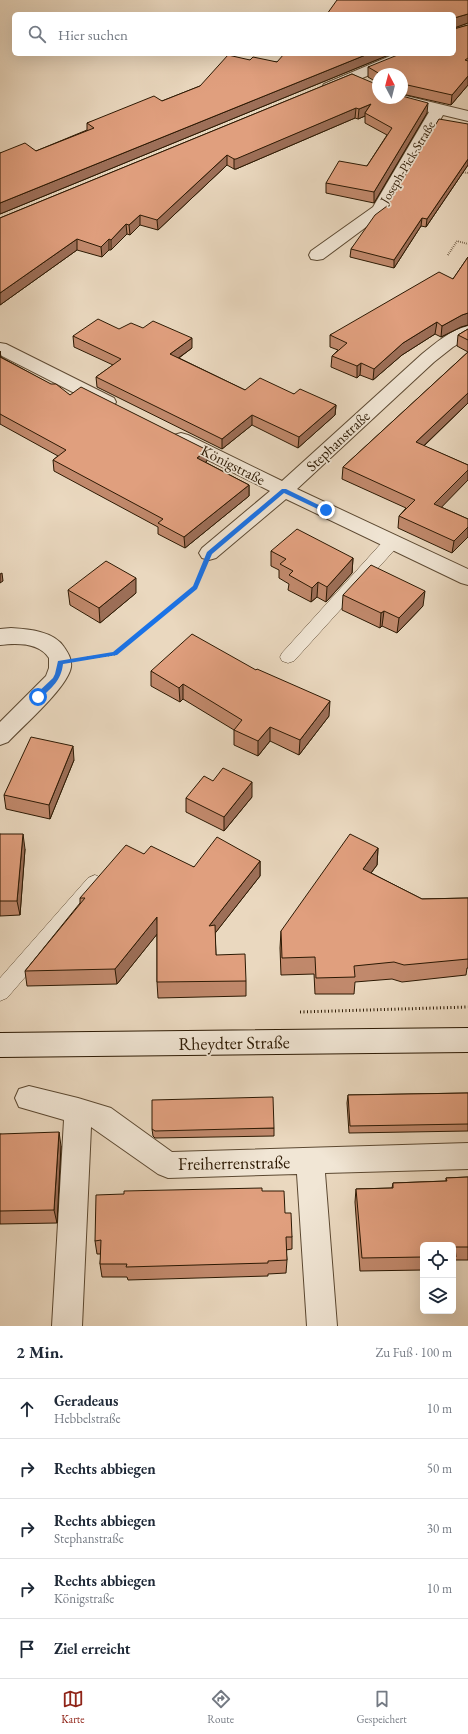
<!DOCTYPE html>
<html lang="de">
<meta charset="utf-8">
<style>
:root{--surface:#fff;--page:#f6f6f7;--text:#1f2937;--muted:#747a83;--line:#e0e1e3;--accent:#8f2418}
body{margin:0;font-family:"EB Garamond",serif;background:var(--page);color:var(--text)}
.controls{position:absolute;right:12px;bottom:12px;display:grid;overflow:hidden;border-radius:6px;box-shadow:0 4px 16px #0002}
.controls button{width:36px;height:36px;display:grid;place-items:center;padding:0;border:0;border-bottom:1px solid var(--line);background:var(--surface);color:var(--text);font:20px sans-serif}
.compass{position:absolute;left:372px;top:68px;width:36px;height:36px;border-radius:50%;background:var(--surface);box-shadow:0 4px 16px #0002;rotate:353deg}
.stop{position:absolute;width:12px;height:12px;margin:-9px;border:3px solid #1a73e8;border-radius:50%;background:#fff}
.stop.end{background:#1a73e8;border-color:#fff;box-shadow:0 1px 4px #0008}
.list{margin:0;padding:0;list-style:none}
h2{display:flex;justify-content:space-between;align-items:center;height:52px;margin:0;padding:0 16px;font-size:17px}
h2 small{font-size:13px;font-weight:400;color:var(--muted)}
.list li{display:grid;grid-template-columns:26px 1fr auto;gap:12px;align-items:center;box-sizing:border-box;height:60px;padding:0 16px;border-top:1px solid var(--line)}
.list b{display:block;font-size:15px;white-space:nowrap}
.list p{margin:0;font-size:13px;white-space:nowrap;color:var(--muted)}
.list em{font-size:13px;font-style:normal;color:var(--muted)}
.icon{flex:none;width:22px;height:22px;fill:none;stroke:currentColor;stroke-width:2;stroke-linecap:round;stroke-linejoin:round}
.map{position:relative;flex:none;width:468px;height:1326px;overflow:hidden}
.search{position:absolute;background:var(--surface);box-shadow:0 4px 16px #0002;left:12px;right:12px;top:12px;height:44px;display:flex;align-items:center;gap:10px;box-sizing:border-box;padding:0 14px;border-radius:6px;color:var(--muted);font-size:15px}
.sheet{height:352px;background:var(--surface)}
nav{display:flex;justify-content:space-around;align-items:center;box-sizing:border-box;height:56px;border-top:1px solid var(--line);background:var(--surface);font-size:11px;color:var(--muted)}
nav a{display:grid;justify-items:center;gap:2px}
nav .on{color:var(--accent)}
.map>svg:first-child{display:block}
</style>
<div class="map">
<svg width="468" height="1326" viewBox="0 0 468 1326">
<rect width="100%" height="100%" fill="#ead8bf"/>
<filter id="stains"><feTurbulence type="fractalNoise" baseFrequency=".005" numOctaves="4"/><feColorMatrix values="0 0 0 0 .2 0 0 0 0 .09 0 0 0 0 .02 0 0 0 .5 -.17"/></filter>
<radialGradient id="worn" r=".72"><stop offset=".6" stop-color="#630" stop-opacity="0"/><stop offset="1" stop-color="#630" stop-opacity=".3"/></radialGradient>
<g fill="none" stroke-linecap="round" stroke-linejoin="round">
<defs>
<path id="service" d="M392 537 398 538 400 542 398 546 294 661 288 663 282 661 280 657 282 653 386 538Z
M95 875 102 878 105 883 102 888 7 998 0 1001V978L88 878Z"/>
<path id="minor" d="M395 54H414L412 57 334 90 329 91 324 90 322 87 324 84Z
M402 95 468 111V121L443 115 385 213 323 259 317 260 311 259 309 255 311 251 373 207 429 112 390 101 388 98H402Z
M468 326V338L453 347 434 362 297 489 468 569V585L461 583 286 499 216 558 209 560 202 558 199 553 202 548 270 491 174 443 171 439 174 435 181 433 188 435 282 481 422 354C436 343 450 330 468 326Z
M0 343 6 344 114 398 116 402 114 406 107 408 100 406 0 355Z
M11 628C28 629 54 631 64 647 68 653 72 659 71 667 68 687 23 726 8 742L0 745V722L46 676 49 668V658C39 642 16 643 0 645V629Z
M29 1086 78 1098 111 1108 172 1152 468 1143V1169L325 1173 337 1326H307L297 1174 168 1178 158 1174 91 1127 82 1326H52L64 1120 19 1107 15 1098 19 1089Z"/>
<path id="secondary" d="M468 1028V1052L0 1057V1033Z"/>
</defs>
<use href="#service" stroke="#5c4932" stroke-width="1"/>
<use href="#minor" stroke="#5c4932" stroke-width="2"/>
<use href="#secondary" stroke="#2c1903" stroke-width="2"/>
<path stroke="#2c1903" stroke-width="2" stroke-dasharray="0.5 1.5" stroke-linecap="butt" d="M461 172 468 173
M448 255 457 241 468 244"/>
<path stroke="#2c1903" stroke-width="2.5" stroke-dasharray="1 2" stroke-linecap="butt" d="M87 658 115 654 195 587 201 574"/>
<path stroke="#2c1903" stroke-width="3" stroke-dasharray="1 2.5" stroke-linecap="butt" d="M300 1012 468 1007"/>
<use href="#service" fill="#f1e6d5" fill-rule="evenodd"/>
<use href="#minor" fill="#f1e6d5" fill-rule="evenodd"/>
<use href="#secondary" fill="#f1e6d5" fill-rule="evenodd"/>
</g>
<path fill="#c1896c" stroke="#2c1903" d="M468 0V23L454 28V29L468 25V85L451 105 402 94V74H378V83L368 77V67L454 54V14Z
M391 54 0 214V153L36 151 87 130V123L162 101 200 86 250 60 277 62Z
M352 74 427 113 374 203 326 193V183L367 166 387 135 365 123V116L358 119 355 118 236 169H234L227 165 158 230 140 225 130 235 127 234 111 250H109L102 257 77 250 0 305V218Z
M468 124V165L426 227 421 226 394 268 350 257 351 249 387 206Z
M468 257V325L461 327 441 337 435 334 402 355 373 380 360 375 357 378 331 367 332 356 338 350 330 347V335L453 279Z
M468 329V403L424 446 468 465V480L441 507 468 519V537L452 553 398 528 399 516 406 508 342 479 343 467 468 352 457 346 458 335Z
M73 336 192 348 179 358 245 390 294 394 336 405 335 415 298 448 252 425 222 449 97 387 96 377 113 365 74 347Z
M0 351 1 357 70 395 207 461 205 462 249 485V496L185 548 158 534V527L54 471 53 460 58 456 0 424Z
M271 551 353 558 352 573 326 602 317 597 311 602 288 590 289 584 279 578V570L271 566Z
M68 590 136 593 100 623 70 605Z
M343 595 423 606 397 633 382 626 380 628 342 610Z
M151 671 329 716 299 755 270 741 258 756 234 745V730L183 699 180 702 151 686Z
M74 760 50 819 6 809 4 795Z
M213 781 252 797 224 831 186 812V798Z
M0 834 25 849 20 915 0 916Z
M378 848 377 865 371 873 422 899 468 898V968H467L466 975 402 982 392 979 355 982 354 994H315L314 974 281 975 280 948 281 931Z
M144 854 194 867 260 861V876L215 933 216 955 246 981V996L158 998 157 982V934L117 984 27 986 25 971 80 903V898Z
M468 1093V1131L349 1133 347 1103 348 1095Z
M274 1128V1136L155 1138 153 1136 152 1129Z
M0 1134 61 1146 57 1223 0 1224Z
M468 1177V1260H455L453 1269V1245H423V1270L360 1271 355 1202 356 1189 392 1188 393 1183 446 1181V1178Z
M262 1191 285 1213 292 1237V1249L286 1250 287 1260 286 1273 268 1274V1276L128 1280 127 1277H102L100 1264 101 1254H97L95 1241 124 1194Z"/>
<path fill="#9d6f58" stroke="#2c1903" d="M468 14V23L454 28V18Z
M368 54H391L0 214V203Z
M468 76V85L451 105 452 95Z
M403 84 402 94V85Z
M428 103 427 113 374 203V192Z
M371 104 365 113V116L358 119 359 109Z
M356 108 355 118 236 169H234V159Z
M227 155V165L158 230 157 220Z
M468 159V165L426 227 427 219Z
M140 215V225L130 235 129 225Z
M422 218 421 226 394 268V260Z
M126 224 127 234 111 250V240Z
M77 239V250L0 305V293Z
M109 239V250L102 257 101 247Z
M468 313V325L461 327 441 337 442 326 462 315Z
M437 322 435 334 402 355 373 380 374 369 403 343Z
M192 338V348L170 364V354Z
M361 363 360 375 357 378V366Z
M468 393V403L415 454 416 442Z
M336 405 335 415 298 448 299 437Z
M252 415V425L222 449V439Z
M207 450V461L197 469V458Z
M468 470V480L433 516 434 504Z
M249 485V496L185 548 184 537Z
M468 527V537L452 553 454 541Z
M353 558 352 573 326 602 327 587Z
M2 573 3 581 0 583V574Z
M136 578V593L100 623 99 608Z
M318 582 317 597 311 602 312 588Z
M425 591 423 606 397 633 399 618Z
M384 611 382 626 380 628 381 613Z
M183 684V699L180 702 179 688Z
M330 701 329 716 299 755 300 740Z
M270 727V741L258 756V741Z
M73 746 74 760 50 819 49 805Z
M252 782V797L224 831V817Z
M23 834 25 849 20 915 17 901Z
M378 848 377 865 361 886 363 869Z
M260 861V876L209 941V926Z
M157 917 158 933 117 984 115 969Z
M59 1132 61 1146 57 1223 54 1210Z"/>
<path fill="#e09f7e" stroke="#2c1903" d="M337 0H468V14L454 18V14H327Z
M468 25V58L465 60 468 61V76L452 95 403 84 402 85V74H380L368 67 400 54H454V27V29Z
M284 54H368L0 203V153L25 143 36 151 94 128 87 123 154 96 162 101 200 86 228 55 250 60 253 57 277 62Z
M352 74 378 85V98H402V96L428 103 374 192 326 183 339 161 367 166 392 128 365 113 371 104 359 109 356 108 236 159H234L227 155 157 220 140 215 129 225 126 224 111 240 109 239 101 247 77 239 0 293V218Z
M439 119 468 124V159L427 219 422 218 394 260 351 249 375 215 387 206Z
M468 257V313L462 315 442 326 437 322 403 343 374 369 361 363 357 366 332 356 347 343 330 335 439 272 453 279Z
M98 319 119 329 131 323 143 328 153 321 192 338 170 354 245 390 260 378 294 394 300 389 336 405 299 437 252 415 222 439 96 377 121 359 73 336Z
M468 329V340L458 335Z
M0 351V357L51 384H56L70 395 81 387 207 450 197 458 249 485 184 537 158 523 163 519 53 460 66 450 0 414Z
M468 352V393L416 442 468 465V470L434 504 468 519V527L454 541 399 516 415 500 343 467Z
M297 529 353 558 327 587 318 582 312 588 289 575 293 571 280 564 286 559 271 551Z
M106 561 136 578 99 608 68 590Z
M371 565 425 591 399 618 384 611 381 613 343 595Z
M192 634 256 670 257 669 330 701 300 740 270 727 258 741 234 730 242 720 183 684 179 688 151 671Z
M31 737 73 746 49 805 4 795Z
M223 768 252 782 224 817 186 798 204 776 213 781Z
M0 834H23L17 901H0Z
M350 834 378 848 363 869 422 899 468 898V959L404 965 394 962 354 966 355 977 316 978 315 957 282 958 281 931Z
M217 837 260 861 209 926 215 925 216 955 245 954 246 981 157 982V917L115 969 25 971 85 898H80L126 845 144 854 151 846 194 867Z
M468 1093V1124L350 1126 348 1095Z
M273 1097 274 1128 155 1131 152 1129V1100Z
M59 1132 54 1210 0 1211V1134Z
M468 1177V1247H455L456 1257H453V1245H423V1257L362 1258 356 1189 393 1188V1183L447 1181 446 1178Z
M262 1188V1191H284L285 1213H291L292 1237H286L287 1260 268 1261V1263L126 1267 127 1264H100L101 1240 95 1241 96 1195 124 1194V1191Z"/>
<path fill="#1a73e8" d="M282 489H286L329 510 324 512 284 493 212 554 197 589 117 655 63 664C61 681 52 687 40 699H35V695L53 678 55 674 58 661 113 652 193 586 207 552Z"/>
<g text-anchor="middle" stroke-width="3.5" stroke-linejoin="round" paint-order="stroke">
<g font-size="13" fill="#2c1903" stroke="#f1e6d5">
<text transform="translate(407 162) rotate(-59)" y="5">Joseph-Pick-Straße</text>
</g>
<g font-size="15" fill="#2c1903" stroke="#f1e6d5">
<text transform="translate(338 441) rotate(-43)" y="5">Stephanstraße</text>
<text transform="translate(233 465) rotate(27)" y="5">Königstraße</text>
</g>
<g font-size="18" fill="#2c1903" stroke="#f1e6d5">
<text transform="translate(234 1043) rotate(-1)" y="6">Rheydter Straße</text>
<text transform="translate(234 1163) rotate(-1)" y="6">Freiherrenstraße</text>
</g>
</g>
<rect width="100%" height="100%" filter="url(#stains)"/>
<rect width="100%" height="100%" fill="url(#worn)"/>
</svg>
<div class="controls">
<button><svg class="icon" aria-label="locate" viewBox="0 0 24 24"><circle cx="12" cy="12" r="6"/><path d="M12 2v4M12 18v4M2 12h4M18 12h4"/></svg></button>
<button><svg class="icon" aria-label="layers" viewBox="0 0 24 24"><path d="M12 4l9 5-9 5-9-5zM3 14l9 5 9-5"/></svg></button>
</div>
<svg class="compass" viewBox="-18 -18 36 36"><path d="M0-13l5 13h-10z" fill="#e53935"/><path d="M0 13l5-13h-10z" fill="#747a83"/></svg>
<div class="stop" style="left:38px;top:697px"></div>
<div class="stop end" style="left:326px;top:510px"></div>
<div class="search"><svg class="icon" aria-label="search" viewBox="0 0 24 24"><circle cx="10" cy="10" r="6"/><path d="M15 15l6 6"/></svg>Hier suchen</div>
</div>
<section class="sheet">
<h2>2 Min.<small>Zu Fuß · 100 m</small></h2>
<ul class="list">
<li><svg class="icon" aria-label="ahead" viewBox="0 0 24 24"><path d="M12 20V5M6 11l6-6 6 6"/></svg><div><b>Geradeaus</b><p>Hebbelstraße</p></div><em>10 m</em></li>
<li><svg class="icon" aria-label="right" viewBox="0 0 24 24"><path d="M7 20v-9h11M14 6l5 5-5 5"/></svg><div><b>Rechts abbiegen</b></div><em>50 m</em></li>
<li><svg class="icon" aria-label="right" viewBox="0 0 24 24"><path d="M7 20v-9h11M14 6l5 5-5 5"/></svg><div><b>Rechts abbiegen</b><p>Stephanstraße</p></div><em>30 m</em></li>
<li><svg class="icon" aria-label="right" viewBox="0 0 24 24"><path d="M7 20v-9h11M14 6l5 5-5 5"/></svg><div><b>Rechts abbiegen</b><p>Königstraße</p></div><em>10 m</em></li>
<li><svg class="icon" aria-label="arrive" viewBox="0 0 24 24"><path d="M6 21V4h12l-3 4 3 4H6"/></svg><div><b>Ziel erreicht</b></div></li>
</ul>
</section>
<nav>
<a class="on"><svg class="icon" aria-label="map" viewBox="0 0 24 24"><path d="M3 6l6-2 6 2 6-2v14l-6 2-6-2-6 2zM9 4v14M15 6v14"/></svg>Karte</a>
<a><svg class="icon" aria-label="directions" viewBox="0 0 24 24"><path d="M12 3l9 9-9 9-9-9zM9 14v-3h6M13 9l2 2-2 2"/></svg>Route</a>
<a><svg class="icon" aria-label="saved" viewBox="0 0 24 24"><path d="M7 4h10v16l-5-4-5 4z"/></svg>Gespeichert</a>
</nav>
